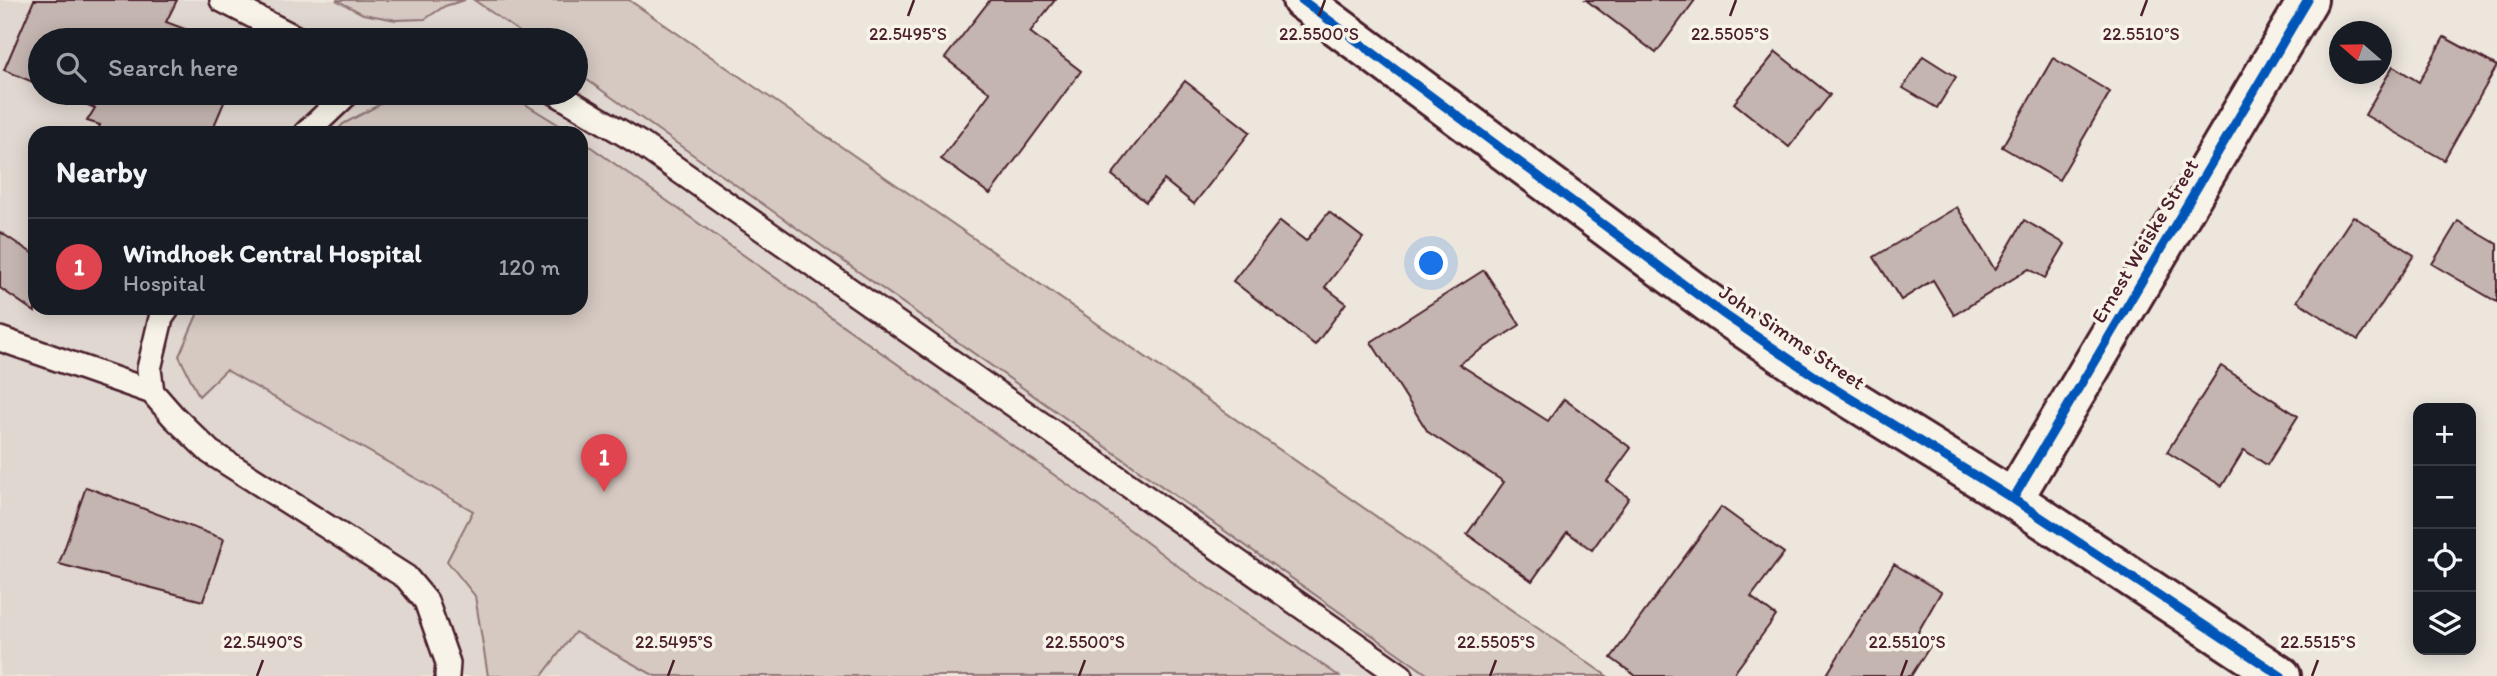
<!DOCTYPE html>
<meta charset="utf-8">
<style>
:root{--surface:#171b24;--page:#20242c;--text:#f1f3f6;--muted:#9ea1a6;--line:#363941;--accent:#1f6fb2}
body{margin:0;font-family:Itim,sans-serif;background:var(--page);color:var(--text)}
.controls{position:absolute;right:21px;bottom:21px;display:grid;overflow:hidden;border-radius:14px;box-shadow:0 4px 18px #0003}
.controls button{width:63px;height:63px;display:grid;place-items:center;padding:0;border:0;border-bottom:2px solid var(--line);background:var(--surface);color:var(--text);font:35px sans-serif}
.compass{position:absolute;left:2329px;top:21px;width:63px;height:63px;border-radius:50%;background:var(--surface);box-shadow:0 4px 18px #0003;rotate:290deg}
.you{position:absolute;left:1432px;top:264px;width:24px;height:24px;margin:-18px;border:5px solid #fff;border-radius:50%;background:#1a73e8;box-shadow:0 0 0 10px #1a73e833}
.badge{display:grid;place-items:center;width:46px;height:46px;border-radius:50%;background:var(--accent);color:#fff;font-size:23px;font-weight:700}
.pin{position:absolute;translate:-50% -58px;filter:drop-shadow(0 2px 4px #0008)}
.pin::after{content:'';position:absolute;top:37px;width:24px;height:21px;background:inherit;clip-path:polygon(0 0,100% 0,50% 100%)}
.list{margin:0;padding:0;list-style:none}
h2{display:flex;justify-content:space-between;align-items:center;height:91px;margin:0;padding:0 28px;font-size:30px}
h2 small{font-size:23px;font-weight:400;color:var(--muted)}
.list li{display:grid;grid-template-columns:46px 1fr auto;gap:21px;align-items:center;box-sizing:border-box;height:98px;padding:0 28px;border-top:2px solid var(--line)}
.list b{display:block;font-size:26px;white-space:nowrap}
.list p{margin:0;font-size:23px;white-space:nowrap;color:var(--muted)}
.list em{font-size:23px;font-style:normal;color:var(--muted)}
.icon{flex:none;width:38px;height:38px;fill:none;stroke:currentColor;stroke-width:2;stroke-linecap:round;stroke-linejoin:round}
.map{position:relative;flex:none;width:2497px;height:676px;overflow:hidden}
.search{position:absolute;background:var(--surface);box-shadow:0 4px 18px #0003;left:28px;top:28px;width:560px;height:77px;display:flex;align-items:center;gap:18px;box-sizing:border-box;padding:0 24px;border-radius:38px;color:var(--muted);font-size:26px}
.panel{position:absolute;background:var(--surface);box-shadow:0 4px 18px #0003;left:28px;top:126px;width:560px;height:189px;border-radius:21px}
.map>svg:first-child{display:block}
</style>
<div class="map">
<svg width="2497" height="676" viewBox="0 0 2497 676">
<rect width="100%" height="100%" fill="#ece6dd"/>
<filter id="ink" filterUnits="userSpaceOnUse"><feTurbulence type="fractalNoise" baseFrequency=".0143" numOctaves="2"/><feDisplacementMap in="SourceGraphic" scale="14" xChannelSelector="R" yChannelSelector="G"/><feConvolveMatrix kernelMatrix="1 2 1 2 8 2 1 2 1" color-interpolation-filters="sRGB"/></filter>
<g filter="url(#ink)">
<path fill="#e0d7d0" fill-rule="evenodd" d="M0 0H514L571 40H40V93H576V44L1467 676H0ZM35 133H581V308H35Z"/>
<path fill="#d5c9c2" stroke="#907476" stroke-width="2" d="M336 0H465L445 6 425 19 396 20 363 14Z
M474 0H629L1607 676H1430L576 72V40H531Z
M401 93H507L572 133H335L343 124Z
M581 140 1098 506 1194 578 1339 676H655L575 632 542 676H488L475 596 447 561 473 511 226 370 199 396 179 356 200 308H581Z"/>
<path fill="#c4b5b0" stroke="#4a1f2b" stroke-width="2" d="M34 0H177L166 22 214 40H40V85L4 70Z
M990 0H1055L1030 32 1081 71 990 194 941 159 990 93 945 58Z
M1586 0H1695L1656 53Z
M2444 37 2497 66 2444 160 2365 115 2393 66 2419 82Z
M1776 52 1830 95 1789 147 1734 103Z
M1923 56 1956 77 1937 108 1903 88Z
M2053 58 2110 92 2059 180 2002 147Z
M1185 81 1250 132 1194 204 1164 180 1146 202 1112 175Z
M59 93H228L211 133H97L100 125 87 121 95 108Z
M1957 207 1995 270 2024 220 2065 244 2045 278 2029 269 1954 315 1933 280 1901 300 1874 257Z
M1329 212 1363 238 1325 287 1346 303 1315 345 1233 281 1280 221 1306 241Z
M2353 216 2414 255 2358 340 2297 301Z
M2458 221 2497 244V302L2432 264Z
M0 232 35 255V312L0 288Z
M1484 270 1520 325 1459 364 1548 421 1564 399 1631 448 1607 481 1629 498 1592 550 1567 532 1532 581 1467 534 1504 482 1428 432 1371 342Z
M2221 366 2298 416 2267 465 2244 450 2222 486 2167 452Z
M86 487 224 539 203 601 59 564Z
M1721 507 1784 553 1751 597 1776 616 1732 676H1636L1611 658Z
M1894 564 1941 592 1918 632 1930 646 1911 676H1826Z"/>
<g fill="none" stroke-linecap="round" stroke-linejoin="round">
<defs>
<path id="lane" d="M222 0 300 40
M556 93 641 144 1401 676
M306 133 348 93
M168 308 161 318 149 369 152 392 173 416 210 452 406 577 426 601 448 663 447 676
M0 339 152 392"/>
<path id="street" d="M1302 0 1722 313 1816 377 2013 499 2281 676
M2013 499 2308 0"/>
</defs>
<use href="#lane" stroke="#4a1f2b" stroke-width="28"/>
<use href="#street" stroke="#4a1f2b" stroke-width="44"/>
<use href="#lane" stroke="#f7f3e8" stroke-width="23"/>
<use href="#street" stroke="#f7f3e8" stroke-width="38"/>
<defs>
<path id="cycleway" d="M1302 0 1722 313 1816 377 2013 499 2281 676
M2013 499 2308 0"/>
</defs>
<use href="#cycleway" stroke="#f7f3e8" stroke-width="13"/>
<use href="#cycleway" stroke="#0057b8" stroke-width="9"/>
</g>
</g>
<path fill="none" stroke="#4a1f2b" stroke-width="2.5" d="M908 16 914 0M1319 16 1325 0M1730 16 1736 0M2141 16 2147 0M257 676 263 660M668 676 674 660M1079 676 1085 660M1490 676 1496 660M1901 676 1907 660M2312 676 2318 660"/>
<g text-anchor="middle" stroke-width="7" stroke-linejoin="round" paint-order="stroke">
<g font-size="21" fill="#4a1f2b" stroke="#f7f3e8">
<text transform="translate(2145 241) rotate(-59)" y="7">Ernest Weiske Street</text>
<text transform="translate(1792 337) rotate(34)" y="7">John Simms Street</text>
</g>
</g>
<g font-size="18" text-anchor="middle" fill="#4a1f2b" stroke="#f7f3e8" stroke-width="7" stroke-linejoin="round" paint-order="stroke">
<text x="908" y="40">22.5495°S</text>
<text x="1319" y="40">22.5500°S</text>
<text x="1730" y="40">22.5505°S</text>
<text x="2141" y="40">22.5510°S</text>
<text x="263" y="648">22.5490°S</text>
<text x="674" y="648">22.5495°S</text>
<text x="1907" y="648">22.5510°S</text>
<text x="2318" y="648">22.5515°S</text>
<text x="1085" y="648">22.5500°S</text>
<text x="1496" y="648">22.5505°S</text>
</g>
</svg>
<div class="controls">
<button>+</button>
<button>−</button>
<button><svg class="icon" aria-label="locate" viewBox="0 0 24 24"><circle cx="12" cy="12" r="6"/><path d="M12 2v4M12 18v4M2 12h4M18 12h4"/></svg></button>
<button><svg class="icon" aria-label="layers" viewBox="0 0 24 24"><path d="M12 4l9 5-9 5-9-5zM3 14l9 5 9-5"/></svg></button>
</div>
<svg class="compass" viewBox="-18 -18 36 36"><path d="M0-13l5 13h-10z" fill="#e53935"/><path d="M0 13l5-13h-10z" fill="#9ea1a6"/></svg>
<div class="you"></div>
<div class="pin badge" style="left:604px;top:492px;background:#e0444e">1</div>
<div class="search"><svg class="icon" aria-label="search" viewBox="0 0 24 24"><circle cx="10" cy="10" r="6"/><path d="M15 15l6 6"/></svg>Search here</div>
<section class="panel">
<h2>Nearby<small></small></h2>
<ul class="list">
<li><span class="badge" style="background:#e0444e">1</span><div><b>Windhoek Central Hospital</b><p>Hospital</p></div><em>120 m</em></li>
</ul>
</section>
</div>
